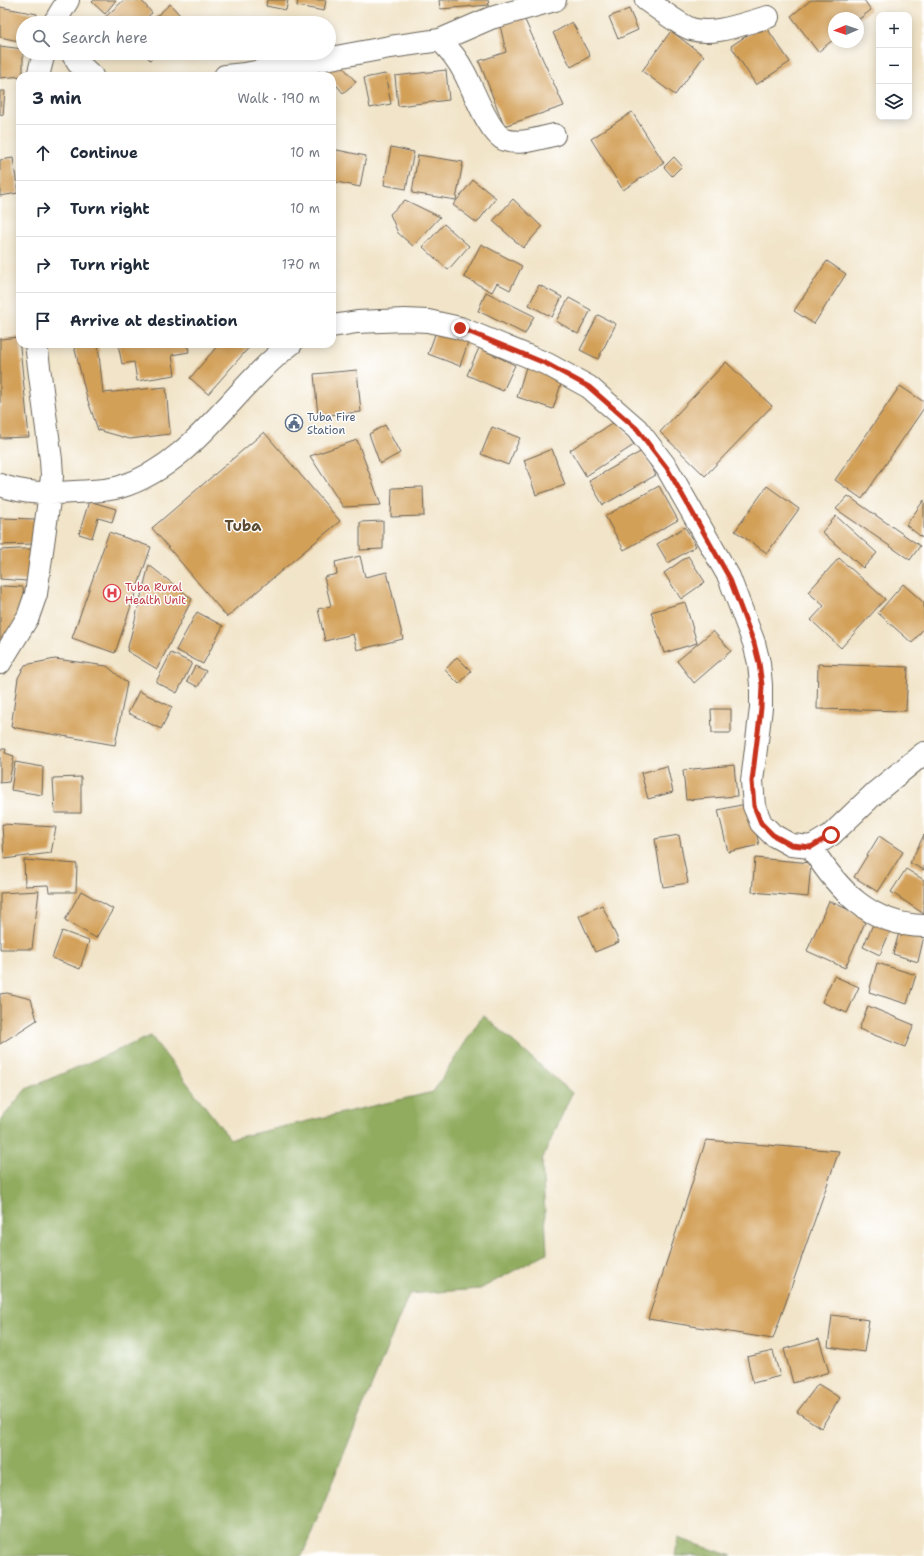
<!DOCTYPE html>
<meta charset="utf-8">
<style>
:root{--surface:#fff;--page:#f6f6f7;--text:#1f2937;--muted:#747a83;--line:#e0e1e3}
body{margin:0;font-family:"Shantell Sans",sans-serif;background:var(--page);color:var(--text)}
.controls{position:absolute;right:12px;top:12px;display:grid;overflow:hidden;border-radius:8px;box-shadow:0 2px 10px #0003}
.controls button{width:36px;height:36px;display:grid;place-items:center;padding:0;border:0;border-bottom:1px solid var(--line);background:var(--surface);color:var(--text);font:20px sans-serif}
.compass{position:absolute;left:828px;top:12px;width:36px;height:36px;border-radius:50%;background:var(--surface);box-shadow:0 2px 10px #0003;rotate:268deg}
.stop{position:absolute;width:12px;height:12px;margin:-9px;border:3px solid #c8321e;border-radius:50%;background:#fff}
.stop.end{background:#c8321e;border-color:#fff;box-shadow:0 1px 4px #0008}
.list{margin:0;padding:0;list-style:none}
h2{display:flex;justify-content:space-between;align-items:center;height:52px;margin:0;padding:0 16px;font-size:17px}
h2 small{font-size:13px;font-weight:400;color:var(--muted)}
.list li{display:grid;grid-template-columns:26px 1fr auto;gap:12px;align-items:center;box-sizing:border-box;height:56px;padding:0 16px;border-top:1px solid var(--line)}
.list b{display:block;font-size:15px;white-space:nowrap}
.list em{font-size:13px;font-style:normal;color:var(--muted)}
.icon{flex:none;width:22px;height:22px;fill:none;stroke:currentColor;stroke-width:2;stroke-linecap:round;stroke-linejoin:round}
.map{position:relative;flex:none;width:924px;height:1556px;overflow:hidden}
.search{position:absolute;background:var(--surface);box-shadow:0 2px 10px #0003;left:16px;top:16px;width:320px;height:44px;display:flex;align-items:center;gap:10px;box-sizing:border-box;padding:0 14px;border-radius:22px;color:var(--muted);font-size:15px}
.panel{position:absolute;background:var(--surface);box-shadow:0 2px 10px #0003;left:16px;top:72px;width:320px;height:276px;border-radius:12px}
.map>svg:first-child{display:block}
</style>
<div class="map">
<svg width="924" height="1556" viewBox="0 0 924 1556">
<rect width="100%" height="100%" fill="#fff"/>
<filter id="ink" filterUnits="userSpaceOnUse"><feTurbulence type="fractalNoise" baseFrequency=".025" numOctaves="2"/><feDisplacementMap in="SourceGraphic" scale="8" xChannelSelector="R" yChannelSelector="G"/><feConvolveMatrix kernelMatrix="1 2 1 2 8 2 1 2 1" color-interpolation-filters="sRGB"/></filter>
<filter id="wash" filterUnits="userSpaceOnUse"><feTurbulence type="fractalNoise" baseFrequency=".012" numOctaves="4" result="noise"/><feDisplacementMap in="SourceGraphic" scale="16" xChannelSelector="R" yChannelSelector="G"/><feGaussianBlur stdDeviation="0.9" result="paint"/><feColorMatrix in="noise" values="0 0 0 0 0 0 0 0 0 0 0 0 0 0 0 0 0 1.4 0 .05"/><feComposite in="paint" operator="in"/></filter>
<g filter="url(#wash)">
<rect width="100%" height="100%" fill="#f1e4c8"/>
<path fill="#91ac5f" stroke="#56643e" d="M483 1015 572 1093 542 1160 547 1253 480 1289 409 1294 302 1556H0V1121L26 1089 151 1036 230 1139 433 1092Z
M678 1538 732 1556H675Z"/>
<g id="blocks">
<path fill="#d3a059" d="M94 0H116L105 14 92 2Z
M124 0H141L152 13 140 23H106L103 19Z
M267 0H288L286 10 266 6Z
M298 0H326L324 11 297 6Z
M439 0H488L489 5 440 9Z
M811 0H864L871 10 858 20V18H834V39L818 52 791 16Z
M170 4 187 23H149Z
M0 7 37 14 36 23H23V42L0 37Z
M629 9 638 30 618 39 609 17Z
M524 18 564 106 504 126 479 61 506 52 500 25Z
M572 22 590 56 571 67 553 33Z
M764 24 790 62 756 85 731 46Z
M671 31 704 56 675 95 642 71Z
M0 46 23 49V76L0 78Z
M144 53H159L150 60Z
M337 60 356 82 343 93 332 80V76H329L324 71Z
M317 66 324 76H302Z
M446 70 449 100 398 106 395 76Z
M385 74 391 104 370 108 364 78Z
M0 91H5L3 115 0 114Z
M632 112 664 163 623 190 591 139Z
M391 147 414 152 406 189 384 185Z
M332 149 366 156 360 187 332 181Z
M418 155 463 162 456 200 412 193Z
M674 157 682 166 672 176 664 167Z
M13 158 18 193 0 196V160Z
M473 180 496 198 477 223 453 205Z
M513 199 542 227 523 248 493 221Z
M405 200 440 217 413 246 398 233 390 214Z
M444 224 469 246 448 270 423 247Z
M481 244 522 266 510 290 497 283 492 292 464 277Z
M827 261 846 274 814 324 794 311Z
M539 285 562 297 552 317 529 305Z
M486 292 534 316 525 334 478 311Z
M569 298 591 310 578 334 556 321Z
M598 315 616 324 598 359 580 350Z
M438 326 470 337 460 366 428 354Z
M19 337 29 437 0 438V339Z
M98 344 103 393 166 387 170 434 130 439 98 430 87 398 74 346Z
M118 344H187L189 352 172 355 175 375 137 381 134 362 122 364Z
M219 344H252L208 394 190 378Z
M479 348 515 365 503 391 467 375Z
M726 362 772 406 705 476 660 432Z
M526 367 563 378 553 409 517 397Z
M357 370 361 412 318 416 314 374Z
M900 386 924 402V408L862 499 835 480Z
M618 420 634 445 586 476 570 450Z
M385 425 400 453 380 464 369 434Z
M492 427 520 438 508 465 481 454Z
M264 432 340 521 227 617 152 528Z
M357 440 381 505 343 507 310 456Z
M552 449 565 485 536 495 524 460Z
M642 451 656 475 603 505 589 481Z
M659 486 678 520 624 550 605 516Z
M767 486 799 509 767 553 735 531Z
M423 487 424 516 391 517 392 488Z
M848 496 920 546 910 560 836 509Z
M924 500V539L906 525Z
M89 501 116 509 112 522 98 518 92 538 79 534Z
M836 516 877 553 863 568 822 532Z
M0 518 35 519 33 544 0 545Z
M383 521V549L360 550V522Z
M685 527 696 546 668 563 657 544Z
M109 532 151 547 115 653 72 638Z
M19 549H33L27 581 0 579V550Z
M360 556 365 577 387 572 403 639 357 650 353 634 325 641 318 609 331 606 324 577 337 574 335 562Z
M688 556 705 582 681 599 664 573Z
M839 558 885 599 841 648 811 620 824 606 808 592Z
M149 565 192 599 157 669 127 651Z
M903 584 924 603V628L912 643 878 613Z
M3 586 23 587 25 610 0 644V587Z
M685 602 697 643 664 653 651 612Z
M197 612 223 626 203 664 176 650Z
M713 631 731 651 694 683 677 661Z
M171 653 192 663 177 693 156 682Z
M457 657 471 671 459 684 445 670Z
M55 659 107 666 127 683 115 745 11 727 18 678 25 665Z
M818 664 908 667 906 711 817 709Z
M195 666 206 671 198 687 187 681Z
M139 691 172 707 161 729 128 713Z
M711 709H731V733H712Z
M0 749H6L5 753 14 756 9 782 0 783Z
M15 762 43 767 42 795 11 790Z
M734 765 737 796 686 800 683 770Z
M667 766 673 792 648 799 641 773Z
M81 777V813H55L53 778Z
M750 803 759 845 728 852 718 810Z
M2 824 56 827 51 853 4 859Z
M679 835 688 883 663 887 655 839Z
M924 835V870L910 863Z
M879 836 903 852 878 892 854 877Z
M755 858 811 863 808 897 752 892Z
M24 860 77 864 76 892H49L48 885 25 886Z
M906 869 924 880V914L891 892Z
M39 891 32 949H0V893Z
M81 891 113 909 96 938 65 920Z
M829 901 867 918 845 968 807 951Z
M602 905 619 942 595 952 579 916Z
M874 922 891 929 880 955 863 947Z
M900 929 924 936 918 962 893 954Z
M62 931 89 941 80 969 52 958Z
M877 963 916 975 907 1004 869 992Z
M834 976 859 987 847 1013 822 1002Z
M7 993 31 999 37 1020 0 1044V994Z
M868 1006 914 1025 905 1047 859 1029Z
M706 1140 839 1151 773 1339 648 1319Z
M832 1315 869 1320 864 1352 828 1347Z
M819 1339 829 1372 793 1383 784 1349Z
M773 1351 780 1376 753 1383 747 1357Z
M818 1384 840 1398 821 1428 797 1412Z"/>
</g>
</g>
<g filter="url(#ink)">
<use href="#blocks" fill-opacity="0" stroke="#676258" stroke-width="1"/>
<g fill="none" stroke-linecap="round" stroke-linejoin="round">
<defs>
<path id="minor" d="M646 0C658 8 678 24 691 29 714 36 745 23 768 17
M54 23 68 0
M440 40C449 49 458 60 464 72 473 88 488 133 505 140 520 145 539 138 554 135
M72 53 78 63 92 76
M38 76 44 53
M225 76 245 74 390 47 440 40 491 18 555 0
M332 326 357 322 405 320 428 321 460 328 547 364 589 387 637 429 667 468 729 577 754 643 759 663 761 685V708L752 781 754 806 761 823 773 835 791 845 811 847 831 835 876 792 924 753
M0 485C25 494 48 494 75 492 89 491 106 491 120 487 193 465 233 388 291 344
M0 663 28 617 36 594 50 493 52 476 51 460 36 344
M811 847C838 890 870 925 924 926"/>
</defs>
<use href="#minor" stroke="#676258" stroke-width="24"/>
<use href="#minor" stroke="#fff" stroke-width="22"/>
</g>
</g>
<g fill="none" stroke-linecap="round" stroke-linejoin="round" filter="url(#ink)">
<path stroke="#c8321e" stroke-width="5" d="M460 328 547 364 589 387 637 429 667 468 729 577 754 643 759 663 762 685 761 708 752 781 754 806 761 823 773 835 791 845 811 847 831 835"/>
</g>
<defs>
<symbol id="civic-ring" viewBox="-11 -11 22 22"><circle r="9.5" fill="#fff" stroke="#5c6f8a" stroke-width="1.5"/><path d="M-.6-6.5H3V-4.5H.6V-3L4-1V1h2V6H-6V1h2V-1L-.6-3ZM-1.2 2.5V6h2.4V2.5Z" fill="#5c6f8a"/></symbol>
<symbol id="hospital-ring" viewBox="-11 -11 22 22"><circle r="9.5" fill="#fff" stroke="#e0444e" stroke-width="1.5"/><path d="M-5-5h3v3.5h4V-5h3V5h-3V1.5h-4V5h-3Z" fill="#e0444e"/></symbol>
</defs>
<g fill-rule="evenodd">
<use href="#civic-ring" x="284" y="413" width="20" height="20"/>
<use href="#hospital-ring" x="102" y="583" width="20" height="20"/>
</g>
<g text-anchor="middle" stroke-width="3" stroke-linejoin="round" paint-order="stroke">
<g font-size="11" fill="#4e5e75" stroke="#fff" text-anchor="start">
<text x="307" y="421">Tuba Fire<tspan x="307" dy="13">Station</tspan></text>
</g>
<g font-size="11" fill="#be3a42" stroke="#fff" text-anchor="start">
<text x="125" y="591">Tuba Rural<tspan x="125" dy="13">Health Unit</tspan></text>
</g>
<g font-size="15" font-weight="bold" fill="#5c4a31" stroke="#fff">
<text x="243" y="531">Tuba</text>
</g>
</g>
</svg>
<div class="controls">
<button>+</button>
<button>−</button>
<button><svg class="icon" aria-label="layers" viewBox="0 0 24 24"><path d="M12 4l9 5-9 5-9-5zM3 14l9 5 9-5"/></svg></button>
</div>
<svg class="compass" viewBox="-18 -18 36 36"><path d="M0-13l5 13h-10z" fill="#e53935"/><path d="M0 13l5-13h-10z" fill="#747a83"/></svg>
<div class="stop" style="left:831px;top:835px"></div>
<div class="stop end" style="left:460px;top:328px"></div>
<div class="search"><svg class="icon" aria-label="search" viewBox="0 0 24 24"><circle cx="10" cy="10" r="6"/><path d="M15 15l6 6"/></svg>Search here</div>
<section class="panel">
<h2>3 min<small>Walk · 190 m</small></h2>
<ul class="list">
<li><svg class="icon" aria-label="ahead" viewBox="0 0 24 24"><path d="M12 20V5M6 11l6-6 6 6"/></svg><div><b>Continue</b></div><em>10 m</em></li>
<li><svg class="icon" aria-label="right" viewBox="0 0 24 24"><path d="M7 20v-9h11M14 6l5 5-5 5"/></svg><div><b>Turn right</b></div><em>10 m</em></li>
<li><svg class="icon" aria-label="right" viewBox="0 0 24 24"><path d="M7 20v-9h11M14 6l5 5-5 5"/></svg><div><b>Turn right</b></div><em>170 m</em></li>
<li><svg class="icon" aria-label="arrive" viewBox="0 0 24 24"><path d="M6 21V4h12l-3 4 3 4H6"/></svg><div><b>Arrive at destination</b></div></li>
</ul>
</section>
</div>
